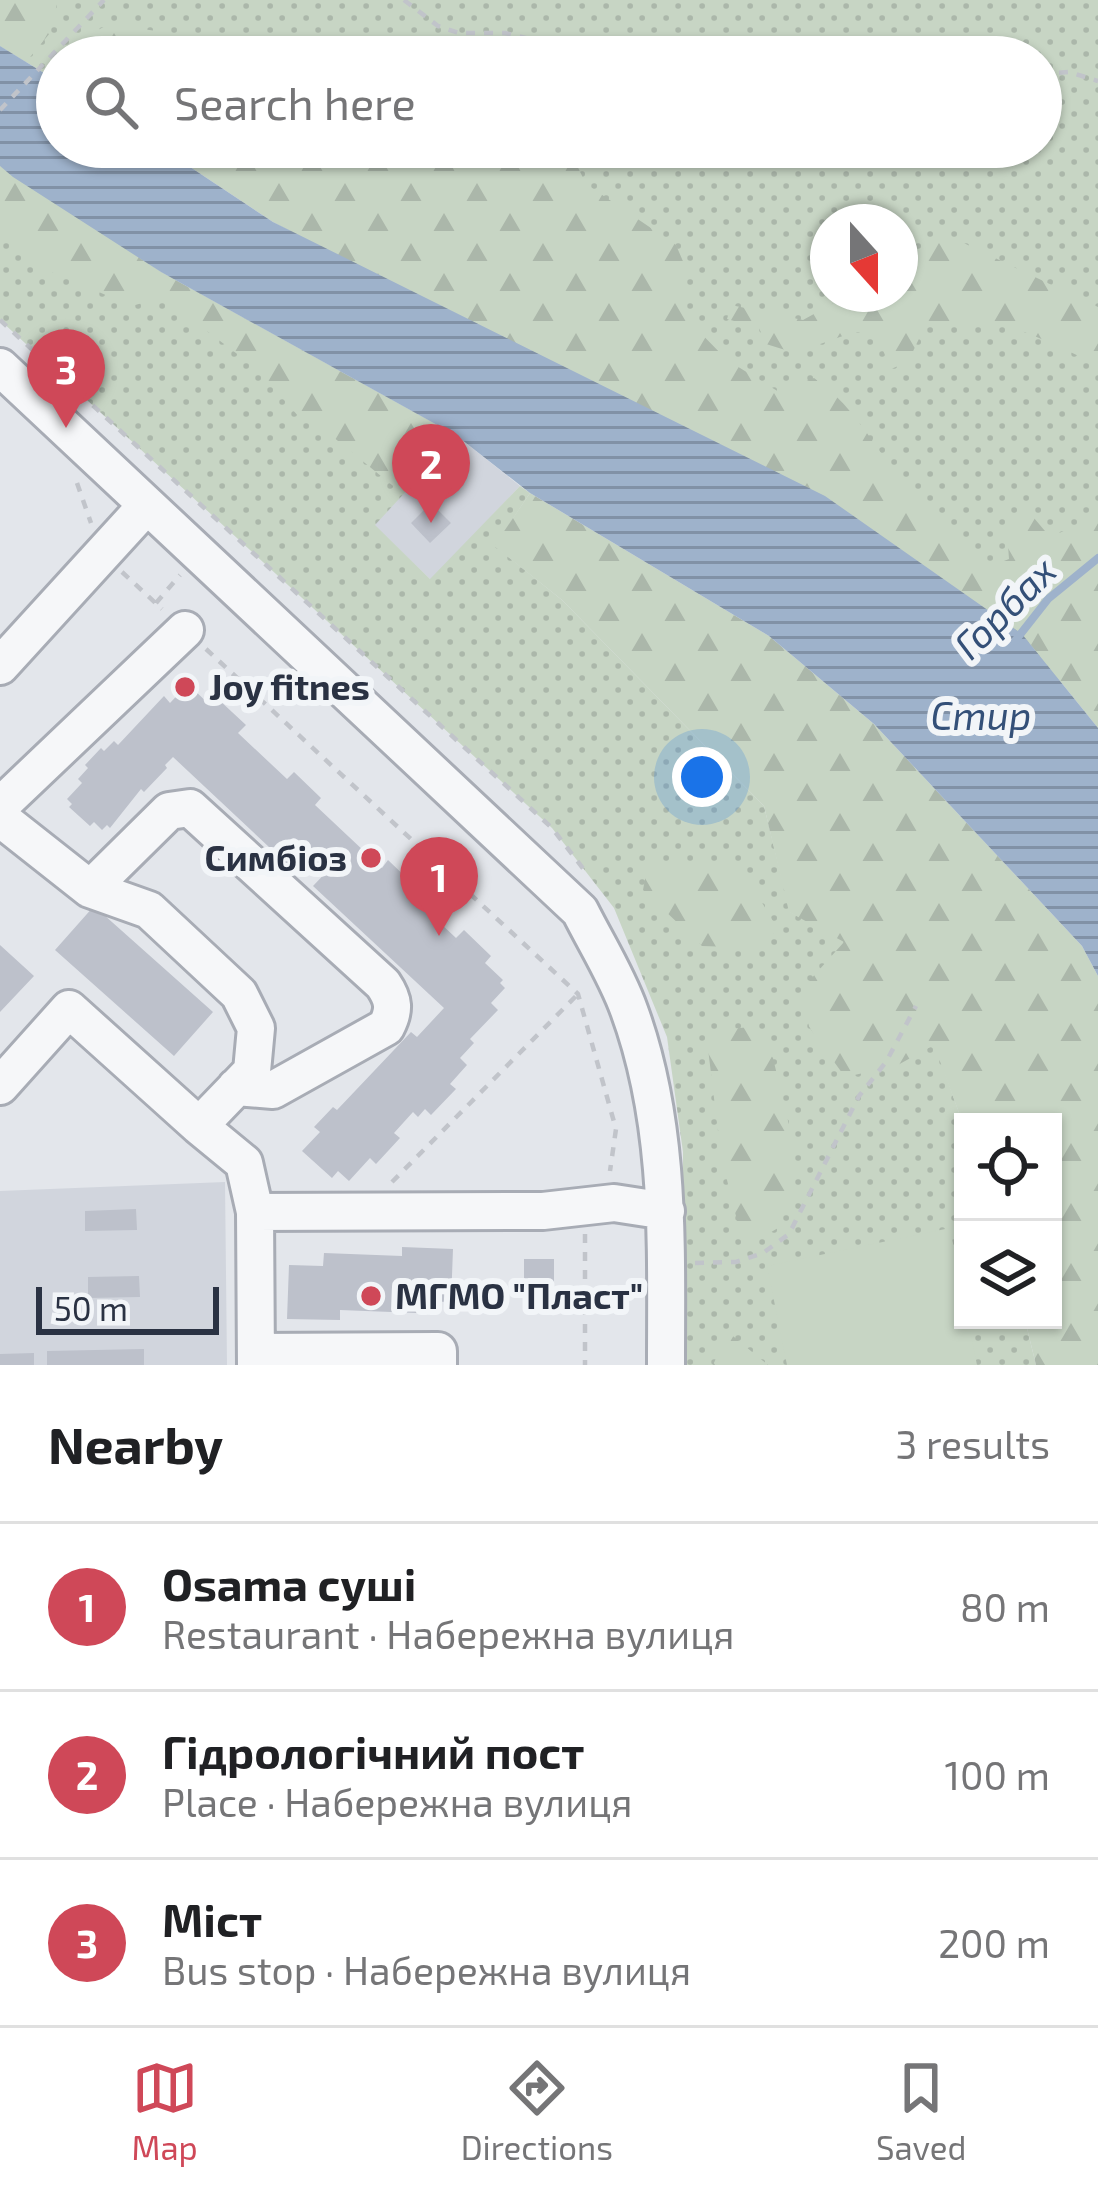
<!DOCTYPE html>
<meta charset="utf-8">
<style>
:root{--surface:#fff;--page:#f2f2f2;--text:#202124;--muted:#757577;--line:#e0e0e0;--accent:#cf4858}
body{margin:0;font-family:"Exo 2",sans-serif;background:var(--page);color:var(--text)}
.controls{position:absolute;right:36px;bottom:36px;display:grid;overflow:hidden;border-radius:0px;box-shadow:0 3px 9px #0004}
.controls button{width:108px;height:108px;display:grid;place-items:center;padding:0;border:0;border-bottom:3px solid var(--line);background:var(--surface);color:var(--text);font:60px sans-serif}
.compass{position:absolute;left:810px;top:204px;width:108px;height:108px;border-radius:50%;background:var(--surface);box-shadow:0 3px 9px #0004;rotate:159deg}
.scale{position:absolute;left:36px;bottom:30px;width:183px;box-sizing:border-box;padding-left:12px;border:6px solid #2a3243;border-top:0;font-size:33px;line-height:42px;white-space:nowrap;color:#2a3243;-webkit-text-stroke:9px #f2f5f8;paint-order:stroke}
.you{position:absolute;left:702px;top:777px;width:42px;height:42px;margin:-30px;border:9px solid #fff;border-radius:50%;background:#1a73e8;box-shadow:0 0 0 18px #1a73e833}
.badge{display:grid;place-items:center;width:78px;height:78px;border-radius:50%;background:var(--accent);color:#fff;font-size:39px;font-weight:700}
.pin{position:absolute;translate:-50% -99px;filter:drop-shadow(0 3px 6px #0008)}
.pin::after{content:'';position:absolute;top:63px;width:42px;height:36px;background:inherit;clip-path:polygon(0 0,100% 0,50% 100%)}
.list{margin:0;padding:0;list-style:none}
h2{display:flex;justify-content:space-between;align-items:center;height:156px;margin:0;padding:0 48px;font-size:51px}
h2 small{font-size:39px;font-weight:400;color:var(--muted)}
.list li{display:grid;grid-template-columns:78px 1fr auto;gap:36px;align-items:center;box-sizing:border-box;height:168px;padding:0 48px;border-top:3px solid var(--line)}
.list b{display:block;font-size:45px;white-space:nowrap}
.list p{margin:0;font-size:39px;white-space:nowrap;color:var(--muted)}
.list em{font-size:39px;font-style:normal;color:var(--muted)}
.icon{flex:none;width:66px;height:66px;fill:none;stroke:currentColor;stroke-width:2;stroke-linecap:round;stroke-linejoin:round}
.map{position:relative;flex:none;width:1098px;height:1365px;overflow:hidden}
.search{position:absolute;background:var(--surface);box-shadow:0 3px 9px #0004;left:36px;right:36px;top:36px;height:132px;display:flex;align-items:center;gap:30px;box-sizing:border-box;padding:0 42px;border-radius:66px;color:var(--muted);font-size:45px}
.sheet{height:660px;background:var(--surface)}
nav{display:flex;justify-content:space-around;align-items:center;box-sizing:border-box;height:168px;border-top:3px solid var(--line);background:var(--surface);font-size:33px;color:var(--muted)}
nav a{display:grid;justify-items:center;gap:6px}
nav .on{color:var(--accent)}
.map>svg:first-child{display:block}
</style>
<div class="map">
<svg width="1098" height="1365" viewBox="0 0 1098 1365">
<defs>
<pattern id="grass-dots" width="8" height="8" patternUnits="userSpaceOnUse" patternTransform="scale(3)"><rect width="8" height="8" fill="#c7d5c4"/><path d="M2 2h.1M6 6h.1" fill="none" stroke="#abb7aa" stroke-width="1.8" stroke-linecap="round"/></pattern>
<pattern id="forest-firs" width="22" height="20" patternUnits="userSpaceOnUse" patternTransform="scale(3)"><rect width="22" height="20" fill="#c7d5c4"/><path d="M5 1l3.5 6h-7zM16 11l3.5 6h-7z" fill="#abb7aa"/></pattern>
<pattern id="water-rules" width="6" height="5" patternUnits="userSpaceOnUse" patternTransform="scale(3)"><rect width="6" height="5" fill="#9eb2cb"/><path d="M0 2.5h6" fill="none" stroke="#8191a6"/></pattern>
</defs>
<rect width="100%" height="100%" fill="#e3e6eb"/>
<path fill="#d1d5dd" d="M457 436 520 486 431 580 374 525Z
M225 1182 227 1365H0V1191Z"/>
<path fill="url(#grass-dots)" fill-rule="evenodd" d="M0 0H1098V728L1065 684 160 147H1041V57H57V81L0 46ZM828 222H900V294H828Z
M0 166 161 272 457 436 375 525 430 579 520 486 530 493 495 546 562 600 764 806 790 912 911 977 963 1124V1320H1025L1036 1365H683V1152L667 1037 614 908 552 828 0 320Z"/>
<path fill="url(#forest-firs)" d="M0 0H58L50 33 26 62 0 46Z
M109 24 156 31 210 57H63L72 44Z
M160 147H568L586 184 676 245 685 266V317L727 360 779 392 814 378C850 403 868 436 894 471 920 506 955 537 986 568L1009 559 1006 518H1034L1050 537 1098 516V728L1022 634 964 595 273 222Z
M0 166 161 272 457 436 403 494 327 432 299 417 257 369 162 297 132 306 51 272 6 234 0 222Z
M949 236 1098 307V365C1032 335 1000 312 924 328L908 362 891 369 876 334 854 332 795 353 766 344 759 328 727 319 731 305 803 320 850 294H900V265Z
M530 493 769 636 874 724 1082 946 1098 976V1365H1036L1025 1320H1053V1122L963 1124 934 1045 896 1066 845 1077 809 1027 802 989 844 942 789 912 764 806 562 600 494 546Z
M722 861 754 889 777 928 763 948 702 946 643 890 648 863Z
M749 1027 773 1058 789 1125 790 1199 778 1228 744 1248 721 1156 706 1032Z
M728 1332 768 1365H713Z"/>
<path fill="#c7d5c4" d="M950 1228 963 1294V1320H968L977 1365H787L767 1266Z"/>
<path fill="url(#water-rules)" d="M0 46 57 81V147H160L273 222 825 496 1022 634 1098 728V976L1082 946 874 724 769 636 530 493 457 436 161 272 13 177 0 166Z"/>
<g fill="none" stroke-linecap="round" stroke-linejoin="round">
<path stroke="#9eb2cb" stroke-width="8" d="M1015 641 1048 599 1098 558"/>
</g>
<path fill="#bdc1cb" d="M431 503 451 523 430 543 411 523Z
M185 687 190 693 193 689 211 706 218 699 246 725 238 733 287 779 294 772 321 798 315 805 382 868 388 860 412 883 405 890 456 938 464 930 491 956 485 963 503 980 500 983 505 988 491 1003 498 1010 470 1039 474 1043 460 1058 467 1065 450 1084 456 1089 431 1115 425 1109 418 1117 413 1112 394 1133 400 1138 376 1164 370 1158 349 1181 338 1171 332 1178 302 1151 320 1132 314 1127 333 1107 337 1110 411 1032 417 1037 444 1008 313 886 334 864 322 853 300 876 173 757 165 765 167 768 144 792 141 789 110 828 107 825 102 830 94 822 90 826 69 807 72 804 67 799 82 783 78 779 88 768 85 765 101 748 104 751 114 741 118 745 164 696 170 703Z
M94 906 213 1012 174 1056 55 950Z
M0 945 34 976 0 1012Z
M136 1209 137 1230 85 1231V1211Z
M402 1247 453 1249 451 1302 417 1301V1313L340 1310V1320L287 1319 289 1265 323 1266 324 1253 402 1256Z
M524 1259H554V1287L524 1288Z
M139 1276 140 1297 88 1298V1277Z
M144 1349V1365H47V1351Z
M34 1353V1365H0V1354Z"/>
<g fill="none" stroke-linecap="round" stroke-linejoin="round">
<defs>
<path id="minor" d="M0 367 580 911C596 943 617 976 629 1010 671 1124 666 1246 666 1365
M0 666 147 505
M0 806 185 630
M0 818 90 889 149 910 239 994 256 1028 252 1071 199 1126 69 1009 0 1086
M90 889 169 811 190 808 383 984C394 1000 395 1010 386 1027L273 1090 236 1087
M199 1126 244 1163 255 1212
M256 1352 438 1351V1365
M256 1365 255 1212 543 1211 614 1203 666 1211"/>
</defs>
<use href="#minor" stroke="#a8acb5" stroke-width="42"/>
<path stroke="#c1c4ca" stroke-width="4.5" stroke-dasharray="9 9" stroke-linecap="butt" d="M404 0 438 26 459 33H505L605 57
M1041 74 1069 72 1098 81
M0 110 104 0
M0 320 552 828 585 871
M77 483 91 523
M122 572 162 609
M156 603 180 575
M206 649 578 994 616 1129 610 1171
M392 1182 578 994
M585 1234V1365
M695 1263 736 1262 763 1253 789 1234 859 1096 886 1062 916 1006"/>
<use href="#minor" stroke="#f6f7f9" stroke-width="36"/>
</g>
<g fill="#cf4858" stroke="#f2f5f8" stroke-width="4.5">
<circle cx="185" cy="687" r="12"/>
<circle cx="371" cy="858" r="12"/>
<circle cx="371" cy="1296" r="12"/>
</g>
<g text-anchor="middle" stroke-width="12" stroke-linejoin="round" paint-order="stroke">
<g font-size="36" font-weight="bold" fill="#2a3243" stroke="#f2f5f8" text-anchor="start">
<text x="209" y="700">Joy fitnes</text>
<text x="347" y="871" text-anchor="end">Симбіоз</text>
<text x="395" y="1309">МГМО "Пласт"</text>
</g>
<g font-size="39" font-style="italic" fill="#345078" stroke="#f2f5f8">
<text transform="translate(1005 608) rotate(-45)" y="14">Горбах</text>
<text x="981" y="730">Стир</text>
</g>
</g>
</svg>
<div class="controls">
<button><svg class="icon" aria-label="locate" viewBox="0 0 24 24"><circle cx="12" cy="12" r="6"/><path d="M12 2v4M12 18v4M2 12h4M18 12h4"/></svg></button>
<button><svg class="icon" aria-label="layers" viewBox="0 0 24 24"><path d="M12 4l9 5-9 5-9-5zM3 14l9 5 9-5"/></svg></button>
</div>
<svg class="compass" viewBox="-18 -18 36 36"><path d="M0-13l5 13h-10z" fill="#e53935"/><path d="M0 13l5-13h-10z" fill="#757577"/></svg>
<div class="scale">50 m</div>
<div class="you"></div>
<div class="pin badge" style="left:439px;top:936px">1</div>
<div class="pin badge" style="left:431px;top:523px">2</div>
<div class="pin badge" style="left:66px;top:428px">3</div>
<div class="search"><svg class="icon" aria-label="search" viewBox="0 0 24 24"><circle cx="10" cy="10" r="6"/><path d="M15 15l6 6"/></svg>Search here</div>
</div>
<section class="sheet">
<h2>Nearby<small>3 results</small></h2>
<ul class="list">
<li><span class="badge">1</span><div><b>Osama cуші</b><p>Restaurant · Набережна вулиця</p></div><em>80 m</em></li>
<li><span class="badge">2</span><div><b>Гідрологічний пост</b><p>Place · Набережна вулиця</p></div><em>100 m</em></li>
<li><span class="badge">3</span><div><b>Міст</b><p>Bus stop · Набережна вулиця</p></div><em>200 m</em></li>
</ul>
</section>
<nav>
<a class="on"><svg class="icon" aria-label="map" viewBox="0 0 24 24"><path d="M3 6l6-2 6 2 6-2v14l-6 2-6-2-6 2zM9 4v14M15 6v14"/></svg>Map</a>
<a><svg class="icon" aria-label="directions" viewBox="0 0 24 24"><path d="M12 3l9 9-9 9-9-9zM9 14v-3h6M13 9l2 2-2 2"/></svg>Directions</a>
<a><svg class="icon" aria-label="saved" viewBox="0 0 24 24"><path d="M7 4h10v16l-5-4-5 4z"/></svg>Saved</a>
</nav>
